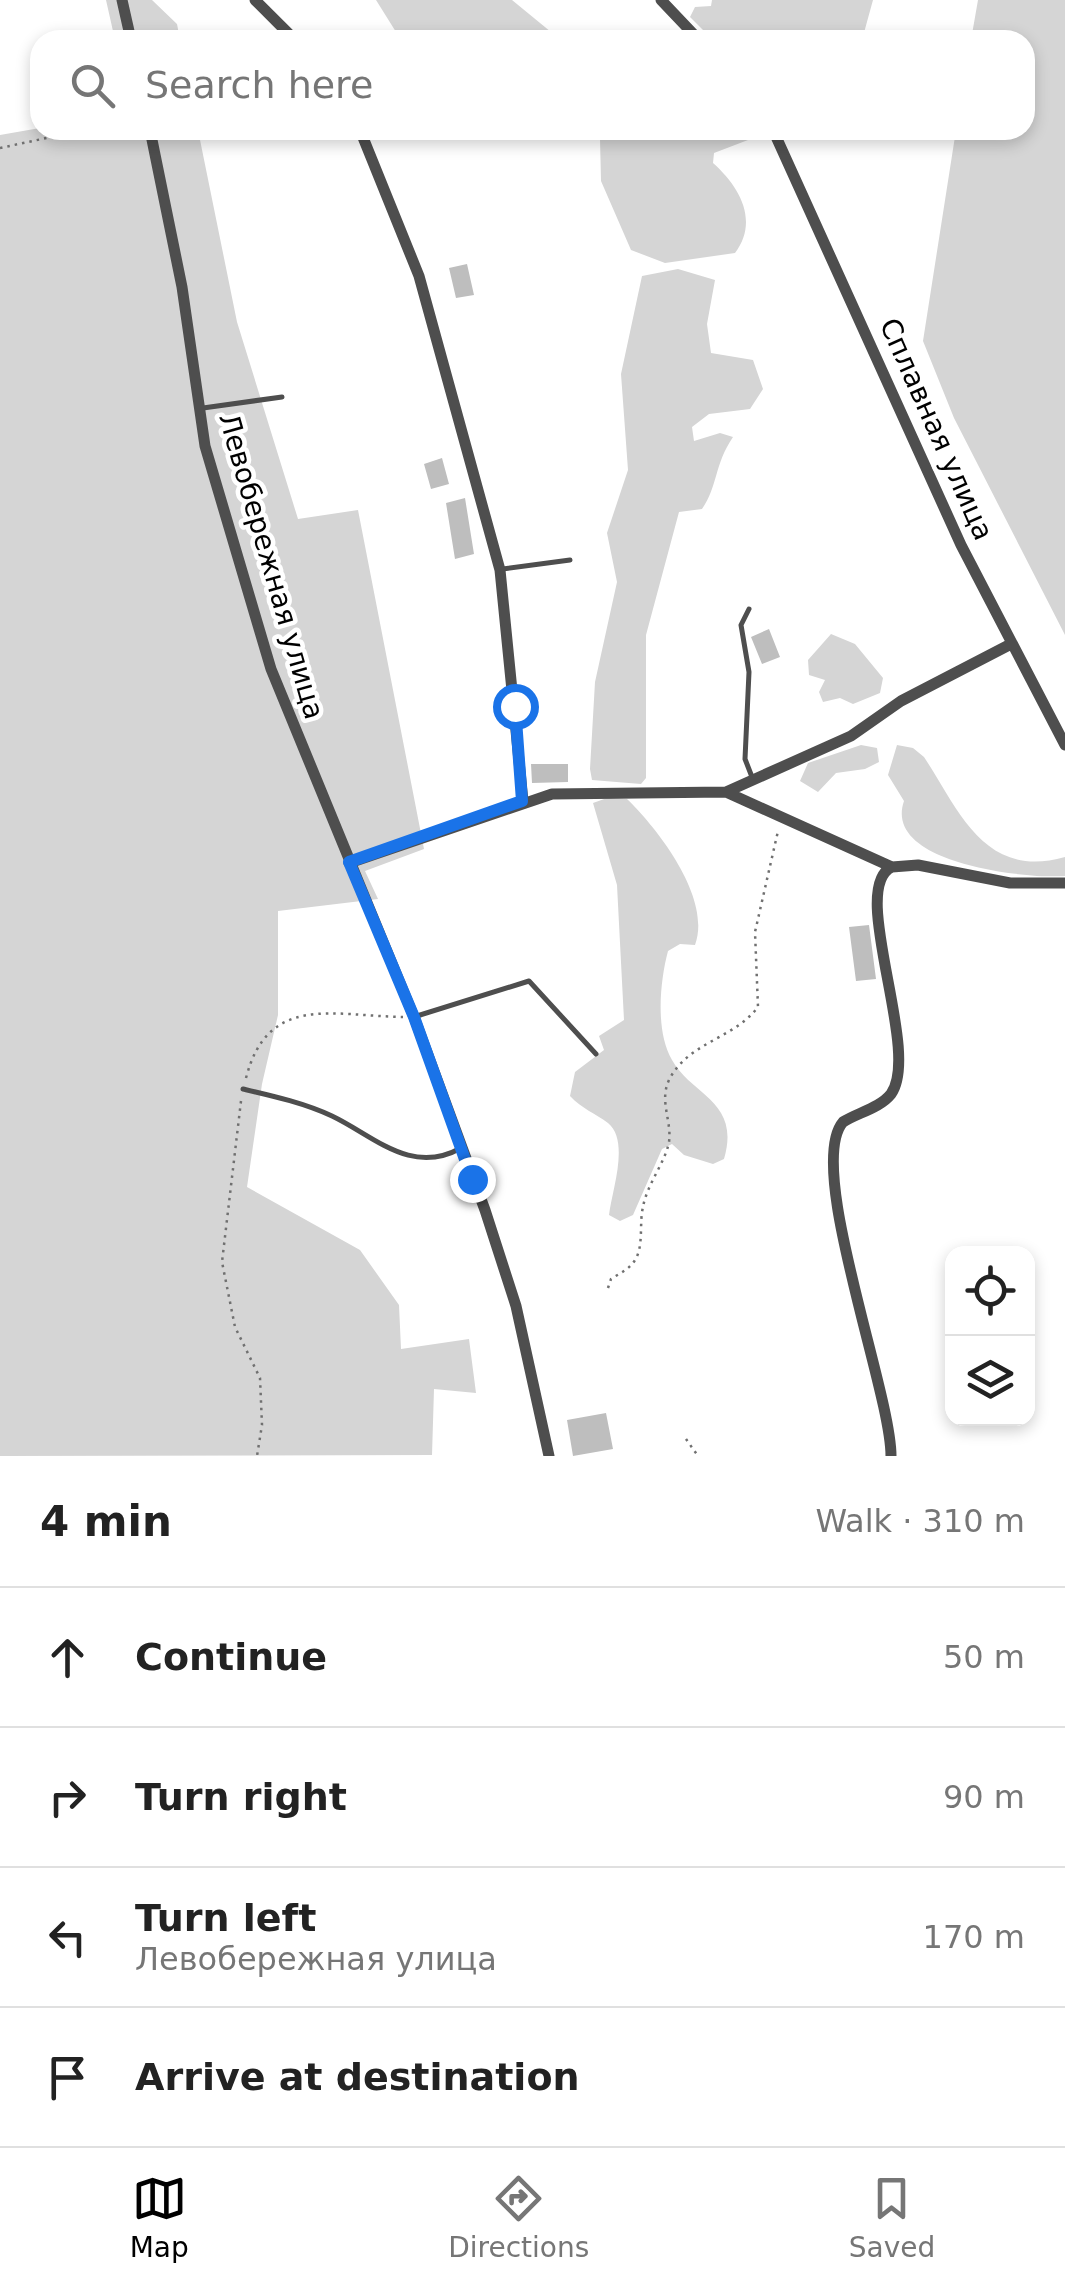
<!DOCTYPE html>
<meta charset="utf-8">
<style>
:root{--surface:#fff;--page:#f6f6f6;--text:#222;--muted:#767676;--line:#e0e0e0;--accent:#000}
body{margin:0;font-family:"DejaVu Sans",sans-serif;background:var(--page);color:var(--text)}
.controls{position:absolute;right:30px;bottom:30px;display:grid;overflow:hidden;border-radius:20px;box-shadow:0 5px 15px #0003}
.controls button{width:90px;height:90px;display:grid;place-items:center;padding:0;border:0;border-bottom:2px solid var(--line);background:var(--surface);color:var(--text);font:50px sans-serif}
.stop{position:absolute;width:30px;height:30px;margin:-22px;border:8px solid #1a73e8;border-radius:50%;background:#fff}
.stop.end{background:#1a73e8;border-color:#fff;box-shadow:0 2px 10px #0008}
.list{margin:0;padding:0;list-style:none}
h2{display:flex;justify-content:space-between;align-items:center;height:130px;margin:0;padding:0 40px;font-size:42px}
h2 small{font-size:32px;font-weight:400;color:var(--muted)}
.list li{display:grid;grid-template-columns:65px 1fr auto;gap:30px;align-items:center;box-sizing:border-box;height:140px;padding:0 40px;border-top:2px solid var(--line)}
.list b{display:block;font-size:38px;white-space:nowrap}
.list p{margin:0;font-size:32px;white-space:nowrap;color:var(--muted)}
.list em{font-size:32px;font-style:normal;color:var(--muted)}
.icon{flex:none;width:55px;height:55px;fill:none;stroke:currentColor;stroke-width:2;stroke-linecap:round;stroke-linejoin:round}
.map{position:relative;flex:none;width:1065px;height:1456px;overflow:hidden}
.search{position:absolute;background:var(--surface);box-shadow:0 5px 15px #0003;left:30px;right:30px;top:30px;height:110px;display:flex;align-items:center;gap:25px;box-sizing:border-box;padding:0 35px;border-radius:30px;color:var(--muted);font-size:38px}
.sheet{height:690px;background:var(--surface)}
nav{display:flex;justify-content:space-around;align-items:center;box-sizing:border-box;height:140px;border-top:2px solid var(--line);background:var(--surface);font-size:28px;color:var(--muted)}
nav a{display:grid;justify-items:center;gap:5px}
nav .on{color:var(--accent)}
.map>svg:first-child{display:block}
</style>
<div class="map">
<svg width="1065" height="1456" viewBox="0 0 1065 1456">
<rect width="100%" height="100%" fill="#fff"/>
<path fill="#d5d5d5" d="M106 0H152L177 24 180 40H115Z
M376 0H512L551 32 568 40H401Z
M712 0H873L862 40H713L690 17 695 7 711 6Z
M978 0H1065V635L954 418 923 341 956 130H1025V40H971Z
M40 128 198 130 237 322 298 519 358 510 424 849 365 871 378 899 278 911V1015L262 1084 247 1187 360 1250 399 1305 401 1349 469 1339 476 1393 434 1389 432 1455 0 1456V135Z
M590 130H748V140L714 153 713 163C740 187 759 221 735 253L665 263 631 250 601 181 600 139Z
M678 269 715 280 707 324 711 353 753 360 763 389 750 409 709 414 692 427 694 441 720 433 733 437C714 465 718 486 702 509L679 512 646 635V778L641 784 592 780 590 769 595 682 617 582 607 533 628 470 621 374 642 276Z
M831 634 855 644 883 678 880 693 853 704 840 698 823 702 819 692 825 680 809 675 808 660Z
M861 745 877 748 879 762 865 769 836 773 818 792 800 781 808 763Z
M897 745 913 748 924 757C959 810 984 880 1065 857V876C1027 879 882 864 904 801L888 775Z
M607 798 627 799C659 830 712 899 695 945L680 944 668 951C660 981 655 1031 672 1060 692 1096 741 1101 724 1159L713 1164 684 1155 672 1144 662 1149 633 1215 620 1221 609 1215C612 1190 630 1141 608 1123 595 1113 582 1109 570 1096L575 1072 604 1050 599 1036 624 1020 617 885 593 803Z"/>
<path fill="#bebebe" d="M467 264 474 295 456 298 449 268Z
M442 458 449 484 431 489 424 464Z
M465 498 474 554 455 559 446 503Z
M769 629 780 657 762 664 751 637Z
M531 764H568V782L532 783Z
M869 925 876 979 856 981 849 927Z
M606 1413 613 1449 573 1456 567 1420Z"/>
<g fill="none" stroke-linecap="round" stroke-linejoin="round">
<path stroke="#707070" stroke-width="2.5" stroke-dasharray="2.5 5" stroke-linecap="butt" d="M0 148 84 130
M246 1078C268 993 333 1016 403 1017
M241 1101 222 1262 235 1327 260 1378 262 1425 257 1456
M608 1288 611 1279C620 1273 630 1269 635 1260 644 1246 639 1223 643 1207 647 1184 665 1163 669 1142 672 1121 659 1101 669 1080 688 1042 734 1039 758 1007L755 932 778 831
M686 1439 698 1456"/>
<path stroke="#4e4e4e" stroke-width="5" d="M203 408 282 397
M503 569 570 560
M749 609 741 625 749 672 745 759 752 777
M417 1016 529 981 596 1054
M243 1089C273 1096 304 1103 332 1116 374 1136 411 1176 461 1148"/>
<path stroke="#4e4e4e" stroke-width="11" d="M122 0 131 40
M255 0 295 40
M661 0 699 40
M150 130 182 287 205 446 271 669 414 1017 485 1210 516 1306 549 1456
M360 130 419 276 500 570 523 801
M773 130 961 545 1065 745
M726 792 892 867 918 865 1010 883H1065
M349 863 552 794 726 792 851 736 901 701 1011 644
M891 1456C891 1391 805 1166 843 1122 857 1113 880 1108 891 1094 922 1051 847 887 892 867"/>
</g>
<g fill="none" stroke-linecap="round" stroke-linejoin="round">
<path stroke="#1a73e8" stroke-width="12" d="M472 1179 414 1017 349 862 522 801 515 706"/>
</g>
<g text-anchor="middle" stroke-width="9" stroke-linejoin="round" paint-order="stroke">
<g font-size="28" fill="#000" stroke="#fff">
<text transform="translate(937 429) rotate(66)" y="10">Сплавная улица</text>
<text transform="translate(272 566) rotate(74)" y="10">Левобережная улица</text>
</g>
</g>
</svg>
<div class="controls">
<button><svg class="icon" aria-label="locate" viewBox="0 0 24 24"><circle cx="12" cy="12" r="6"/><path d="M12 2v4M12 18v4M2 12h4M18 12h4"/></svg></button>
<button><svg class="icon" aria-label="layers" viewBox="0 0 24 24"><path d="M12 4l9 5-9 5-9-5zM3 14l9 5 9-5"/></svg></button>
</div>
<div class="stop" style="left:515px;top:706px"></div>
<div class="stop end" style="left:472px;top:1179px"></div>
<div class="search"><svg class="icon" aria-label="search" viewBox="0 0 24 24"><circle cx="10" cy="10" r="6"/><path d="M15 15l6 6"/></svg>Search here</div>
</div>
<section class="sheet">
<h2>4 min<small>Walk · 310 m</small></h2>
<ul class="list">
<li><svg class="icon" aria-label="ahead" viewBox="0 0 24 24"><path d="M12 20V5M6 11l6-6 6 6"/></svg><div><b>Continue</b></div><em>50 m</em></li>
<li><svg class="icon" aria-label="right" viewBox="0 0 24 24"><path d="M7 20v-9h11M14 6l5 5-5 5"/></svg><div><b>Turn right</b></div><em>90 m</em></li>
<li><svg class="icon" aria-label="left" viewBox="0 0 24 24"><path d="M17 20v-9H6M10 6l-5 5 5 5"/></svg><div><b>Turn left</b><p>Левобережная улица</p></div><em>170 m</em></li>
<li><svg class="icon" aria-label="arrive" viewBox="0 0 24 24"><path d="M6 21V4h12l-3 4 3 4H6"/></svg><div><b>Arrive at destination</b></div></li>
</ul>
</section>
<nav>
<a class="on"><svg class="icon" aria-label="map" viewBox="0 0 24 24"><path d="M3 6l6-2 6 2 6-2v14l-6 2-6-2-6 2zM9 4v14M15 6v14"/></svg>Map</a>
<a><svg class="icon" aria-label="directions" viewBox="0 0 24 24"><path d="M12 3l9 9-9 9-9-9zM9 14v-3h6M13 9l2 2-2 2"/></svg>Directions</a>
<a><svg class="icon" aria-label="saved" viewBox="0 0 24 24"><path d="M7 4h10v16l-5-4-5 4z"/></svg>Saved</a>
</nav>
